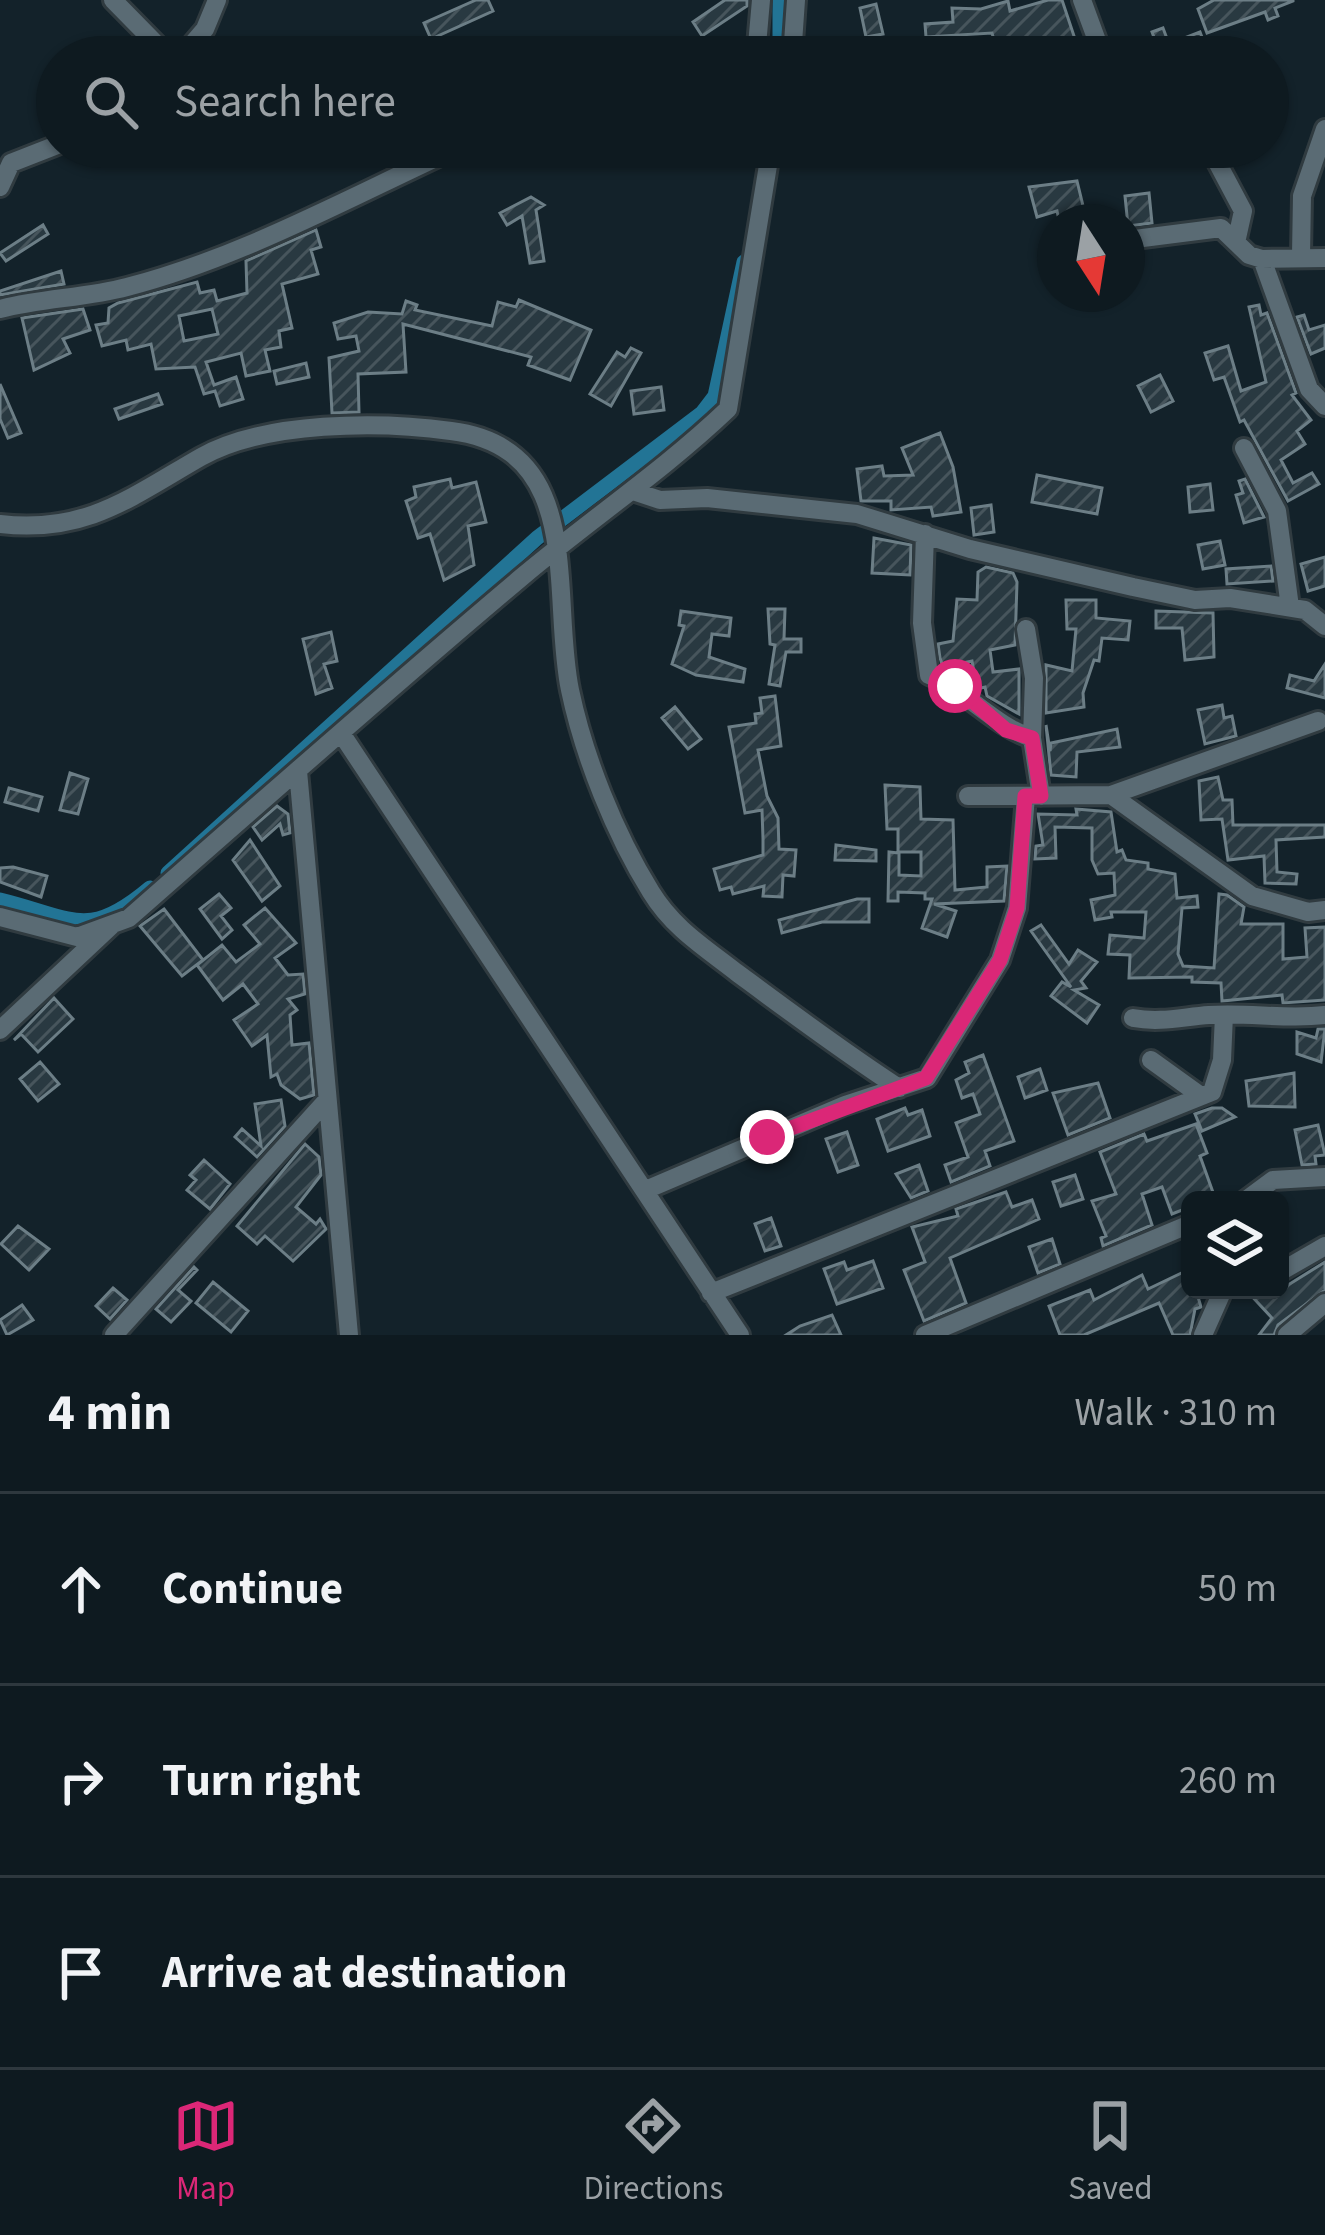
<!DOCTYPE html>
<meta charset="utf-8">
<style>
:root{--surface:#0e1a20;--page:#172329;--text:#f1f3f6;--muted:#9ba1a5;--line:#2e383e;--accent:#db2777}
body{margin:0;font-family:"Source Sans 3",sans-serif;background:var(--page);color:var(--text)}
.controls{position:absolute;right:36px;bottom:36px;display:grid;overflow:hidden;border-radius:18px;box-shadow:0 3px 9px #0004}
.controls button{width:108px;height:108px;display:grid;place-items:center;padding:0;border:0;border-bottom:3px solid var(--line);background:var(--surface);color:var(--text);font:60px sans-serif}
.compass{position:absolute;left:1037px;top:204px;width:108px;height:108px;border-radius:50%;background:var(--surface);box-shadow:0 3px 9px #0004;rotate:168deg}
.stop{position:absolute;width:36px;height:36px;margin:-27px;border:9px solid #db2777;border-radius:50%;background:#fff}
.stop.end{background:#db2777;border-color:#fff;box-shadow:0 3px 12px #0008}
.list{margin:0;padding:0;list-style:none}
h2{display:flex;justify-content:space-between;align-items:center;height:156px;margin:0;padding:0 48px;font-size:51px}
h2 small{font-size:39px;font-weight:400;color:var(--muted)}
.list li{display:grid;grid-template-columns:78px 1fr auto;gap:36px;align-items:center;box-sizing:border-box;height:192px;padding:0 48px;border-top:3px solid var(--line)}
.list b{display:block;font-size:45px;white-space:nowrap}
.list em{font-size:39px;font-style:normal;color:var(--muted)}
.icon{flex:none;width:66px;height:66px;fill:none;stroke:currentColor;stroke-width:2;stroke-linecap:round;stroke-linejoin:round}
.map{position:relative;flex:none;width:1325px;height:1335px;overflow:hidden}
.search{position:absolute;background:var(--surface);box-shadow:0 3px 9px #0004;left:36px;right:36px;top:36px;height:132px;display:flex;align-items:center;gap:30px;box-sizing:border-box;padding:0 42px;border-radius:66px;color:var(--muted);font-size:45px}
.sheet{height:732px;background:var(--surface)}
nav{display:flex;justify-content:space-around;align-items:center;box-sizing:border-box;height:168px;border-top:3px solid var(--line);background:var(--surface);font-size:33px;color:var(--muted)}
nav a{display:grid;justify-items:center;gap:6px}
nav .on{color:var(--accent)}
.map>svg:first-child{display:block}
</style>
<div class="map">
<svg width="1325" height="1335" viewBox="0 0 1325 1335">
<defs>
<pattern id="building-hatch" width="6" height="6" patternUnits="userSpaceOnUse" patternTransform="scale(3)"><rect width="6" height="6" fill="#293941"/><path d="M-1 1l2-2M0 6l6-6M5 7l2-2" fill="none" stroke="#47555c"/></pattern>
</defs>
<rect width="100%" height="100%" fill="#13222a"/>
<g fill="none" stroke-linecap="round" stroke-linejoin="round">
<path stroke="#227495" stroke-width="15" d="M780 57V0
M168 873 537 538 702 413 715 396 744 262
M0 900C74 918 87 941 150 888"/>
</g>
<path fill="url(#building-hatch)" stroke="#6c7e86" stroke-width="3" fill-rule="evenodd" d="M476 0H488L493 11 431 39 424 23Z
M725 0H747V6L702 36 693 22Z
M1048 0H1062L1081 57H1062L1059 47 1025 57H999L992 33 926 37 925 24 953 22 952 8 981 9 1008 1 1010 11Z
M1214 0H1293V1L1275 8 1278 16 1268 20 1265 12 1207 33 1198 9Z
M876 4 883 34 866 37 860 8Z
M1163 28 1169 44 1200 32 1206 48 1183 57H1161L1152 32Z
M1077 181 1085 214 1059 220 1057 211 1037 217 1029 187Z
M1149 193 1152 223 1128 226 1125 196Z
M531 197 544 205 536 210 544 261 530 263 522 216 507 225 500 213Z
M43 225 48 234 6 261 0 253Z
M316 230 321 247 311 250 318 274 282 284 292 328 279 331 281 347 265 350 270 371 246 376 241 353 206 362 214 385 236 377 243 399 220 406 215 391 204 394 195 367 156 369 151 344 128 350 126 340 102 346 96 325 108 323 109 308 118 303 197 282 200 293 214 290 217 301 247 293 246 261ZM212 309 218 334 184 341 179 316Z
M61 271 64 284 0 295V291Z
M519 300 591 330 570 380 528 365 531 357 403 324 406 372 358 374 359 412 332 413 329 358 359 351 356 336 338 339 334 323 368 312 402 314 406 301 417 305 415 310 492 326 498 302 516 307Z
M1259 305 1261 315 1267 313 1296 393 1292 395 1311 420 1297 431 1305 444 1281 460 1293 483 1312 473 1319 484 1288 501 1244 420 1240 422 1224 377 1214 380 1205 353 1228 346 1241 391 1266 382 1249 307Z
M83 309 90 330 63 339 70 353 34 370 22 318Z
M1304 315 1309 330 1325 325V348L1311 354 1297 317Z
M631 348 641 353 611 406 590 394 617 352 625 357Z
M306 363 309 377 277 384 274 371Z
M1160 375 1173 401 1151 412 1138 386Z
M0 384 21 433 8 438 0 419Z
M661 387 664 410 634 414 631 391Z
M158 394 162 404 119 419 115 409Z
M940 433 953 467 961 512 933 516 931 507 891 510V501H861L857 469 882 466 884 476 913 475 902 448Z
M1037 475 1102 488 1097 514 1032 502Z
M450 479 452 488 476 482 486 522 468 526 474 565 444 580 430 534 418 538 406 501 416 497 414 487Z
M1245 479 1264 517 1244 523 1236 495 1243 493 1239 481Z
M1210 484 1213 510 1190 512 1188 487Z
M991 505 994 532 974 535 971 508Z
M874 538 911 545 910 575 872 573Z
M1220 541 1225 565 1203 569 1198 545Z
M1325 557V586L1308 591 1301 564Z
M1271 566 1273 581 1227 584 1226 569Z
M986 567 1013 573 1017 582 1015 645 990 650 993 672 1019 669V714L987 696 985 687 977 689 972 661 943 667 940 658 938 644 953 641 957 599 977 600 978 572Z
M1066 600H1096V618L1130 621 1128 640 1102 638 1099 661 1094 660 1083 693 1084 707 1046 713V665L1072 671 1076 629H1067Z
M768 609H785L784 639H801V652H786L780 686 769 684 775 645 770 644Z
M681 611 731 618 729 636 712 634 709 657 745 669 743 682 696 675 672 664 684 626 679 625Z
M1156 611 1213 613 1214 657 1185 660 1182 628H1156Z
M331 632 337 661 324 664 332 688 316 694 303 639Z
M1325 664V698L1287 688 1290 675 1314 681Z
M775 696 781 746 758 750 767 796 778 818 779 849 796 850 794 876 783 875 782 897 763 896 764 886 733 894 731 887 720 890 714 869 763 855V839L762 810 745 813 729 727 756 723 755 714 762 713 760 698Z
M1222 705 1224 718 1232 716 1236 736 1205 744 1198 710Z
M675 707 701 739 688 749 662 718Z
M1046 725 1050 751 1051 743 1117 729 1120 747 1077 752 1076 777 1051 775Z
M70 773 88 779 78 814 60 810Z
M1218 777 1223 800H1232L1233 825H1325V837L1276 840 1277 872 1297 874 1296 884 1265 883 1264 856 1228 860 1222 819 1201 820 1199 781Z
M885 785 920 787 921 819 953 820 955 890 987 887V867L1007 866 1004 901 934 904 956 911 947 937 922 928 932 899H925V893L898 892V901H888L889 852 899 853V875L921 876V852H898V829H887Z
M9 788 42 797 38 811 5 802Z
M277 806 288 814 290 833 283 835 280 824 262 840 253 827Z
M1076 809 1111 812 1117 852 1122 850 1126 860 1148 863V869L1175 874 1177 898 1197 896 1198 907 1182 908 1178 954 1183 966 1214 968 1219 894 1227 895 1244 907 1241 924H1283V959L1307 957 1305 928 1325 927V1000L1283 1003 1282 995 1222 1001 1221 983 1192 982V977L1129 978 1130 955 1108 954 1110 935 1144 938 1146 912H1111L1112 917 1095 920 1091 900 1115 895 1114 873 1098 874 1092 860V828L1055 827 1056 858 1035 859 1036 846 1043 845 1038 814 1077 815Z
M250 840 280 886 262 901 233 860Z
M836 845 876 850V861L835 860Z
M13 867 47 876 41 897 0 882V868Z
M219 894 231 908 221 916 232 930 222 939 200 909Z
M857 899H869V922H822L782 933 779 920Z
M265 908 296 943 275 958 288 975 303 974 305 994 288 999 297 1010 290 1015 292 1045 309 1043 314 1095 300 1099 281 1085 277 1074 271 1077 267 1035 252 1046 234 1020 258 1004 243 984 223 1000 197 965 222 945 236 962 260 944 244 925Z
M164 909 203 960 182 976 140 926Z
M1041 925 1069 964 1078 950 1097 962 1081 981 1086 988 1074 990 1099 1005 1087 1023 1051 996 1062 982 1071 987 1031 931Z
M54 998 73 1019 38 1052 21 1034 14 1040Z
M1318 1029H1325L1321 1062 1297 1054V1032L1316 1038Z
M983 1055 1014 1141 985 1151 990 1166 951 1182 945 1165 968 1157 956 1123 980 1114 973 1094 962 1098 956 1080 969 1073 965 1062Z
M40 1062 59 1084 38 1101 20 1079Z
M1040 1069 1047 1090 1025 1098 1018 1077Z
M1294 1073 1295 1107 1249 1106 1246 1081Z
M1098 1083 1110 1118 1068 1135 1053 1093Z
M281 1100 285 1126 257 1157 235 1137 242 1129 261 1146 255 1104Z
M905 1108 908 1115 922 1110 930 1136 888 1151 877 1119Z
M1212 1108H1222L1235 1117 1202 1131 1195 1114Z
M1196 1124 1207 1153 1200 1156 1215 1198 1190 1200V1207L1172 1214 1162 1187 1142 1194 1152 1225 1103 1246 1101 1238 1106 1236 1092 1201 1116 1194 1100 1152 1144 1134 1147 1141Z
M1318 1125 1325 1155 1315 1156 1316 1164 1302 1165 1295 1130Z
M847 1132 858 1165 838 1172 826 1139Z
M305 1144 319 1157 321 1175 296 1207 316 1224 320 1219 326 1229 293 1261 265 1236 257 1244 237 1226Z
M204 1160 230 1184 210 1209 187 1190 196 1180 190 1175Z
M919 1165 928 1191 911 1198 896 1174Z
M1075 1175 1083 1199 1061 1206 1053 1182Z
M1006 1192 1012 1207 1032 1200 1039 1219 950 1258 966 1303 924 1321 904 1270 925 1262 912 1227 958 1216 956 1209Z
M771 1218 781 1246 765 1251 755 1224Z
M18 1226 49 1249 29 1270 1 1244Z
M1052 1239 1060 1264 1038 1273 1029 1247Z
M873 1261 883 1288 837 1304 824 1269 844 1262 847 1270Z
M1325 1262V1290L1278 1325 1274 1335H1259L1272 1318 1246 1290H1280Z
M194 1267 197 1270 178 1290 191 1301 171 1322 156 1309Z
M1190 1269V1290H1196L1201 1307 1195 1309 1190 1335H1173L1159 1303 1084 1335H1060L1049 1306 1090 1290 1094 1300 1142 1275 1148 1289Z
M213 1282 248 1311 231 1332 196 1303Z
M113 1288 127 1300 110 1319 96 1306Z
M22 1305 33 1320 7 1335 0 1320Z
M832 1315 841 1335H786L800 1326Z"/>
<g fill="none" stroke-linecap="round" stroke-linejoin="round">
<defs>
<path id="minor" d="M113 0 169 57
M1082 0 1103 57
M181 57 205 29 217 0
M756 57 761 0
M792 57 796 0
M1209 147 1243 211 1237 238
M0 187 11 163 57 145
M1127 240 1221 228 1249 255 1262 259 1325 258
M1301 255 1302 196 1325 129
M1262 259 1309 389 1325 406
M0 309C42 298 86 298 127 287 236 259 341 202 442 155
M1244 448 1277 511 1290 607
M636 492 660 500 707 498 857 514 970 549 1133 587 1195 600 1230 598 1305 610 1325 626
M0 524C86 534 131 497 201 457 265 421 380 421 451 431 587 448 550 594 570 690 584 757 615 834 651 892 673 928 704 947 736 972 790 1012 842 1051 899 1088
M925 534 922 623 929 675C967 691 993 725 1032 738L1041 796
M1026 629 1034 678 1032 738
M341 733 740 1335
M298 771 349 1335
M1111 795 1318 721
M968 796 1111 795 1252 896 1308 912 1325 910
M0 917 77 937 129 918C260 803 390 688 523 576 591 519 664 470 728 409L771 147
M1133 1018C1160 1023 1182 1017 1209 1015 1248 1012 1286 1020 1325 1015
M0 1030 111 926
M1151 1060 1201 1096
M648 1189 845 1105 927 1078 1000 960 1017 908 1026 796
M1246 1200 1273 1180 1325 1177
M1280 1272 1325 1246
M711 1293 1212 1092 1222 1060 1224 1015
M114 1335 327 1100
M925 1335 1190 1224
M1203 1335 1223 1290
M1287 1335 1325 1303"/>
</defs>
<use href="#minor" stroke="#303b40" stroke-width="24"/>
<use href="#minor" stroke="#5a6b74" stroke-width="18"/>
</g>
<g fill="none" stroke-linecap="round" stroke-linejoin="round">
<path stroke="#db2777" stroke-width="15" d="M767 1137 926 1078 1000 960 1017 908 1025 796H1041L1032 738 1006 730 955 686"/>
</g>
</svg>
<div class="controls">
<button><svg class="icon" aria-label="layers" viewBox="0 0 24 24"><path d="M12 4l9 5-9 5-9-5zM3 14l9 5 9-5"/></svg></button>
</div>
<svg class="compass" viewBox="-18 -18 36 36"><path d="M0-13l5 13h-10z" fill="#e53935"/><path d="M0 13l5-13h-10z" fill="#9ba1a5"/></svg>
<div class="stop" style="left:955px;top:686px"></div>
<div class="stop end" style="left:767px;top:1137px"></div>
<div class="search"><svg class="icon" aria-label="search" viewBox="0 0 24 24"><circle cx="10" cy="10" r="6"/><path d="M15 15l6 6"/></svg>Search here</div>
</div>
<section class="sheet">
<h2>4 min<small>Walk · 310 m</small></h2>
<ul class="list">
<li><svg class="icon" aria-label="ahead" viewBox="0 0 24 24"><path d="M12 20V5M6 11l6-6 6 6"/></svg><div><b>Continue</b></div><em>50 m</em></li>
<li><svg class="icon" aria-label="right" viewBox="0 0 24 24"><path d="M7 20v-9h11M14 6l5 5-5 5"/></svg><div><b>Turn right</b></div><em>260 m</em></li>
<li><svg class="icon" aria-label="arrive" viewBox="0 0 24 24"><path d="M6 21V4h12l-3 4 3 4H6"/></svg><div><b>Arrive at destination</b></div></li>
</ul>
</section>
<nav>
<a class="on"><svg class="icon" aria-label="map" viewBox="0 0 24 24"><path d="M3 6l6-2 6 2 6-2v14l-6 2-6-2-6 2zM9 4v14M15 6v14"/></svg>Map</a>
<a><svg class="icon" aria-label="directions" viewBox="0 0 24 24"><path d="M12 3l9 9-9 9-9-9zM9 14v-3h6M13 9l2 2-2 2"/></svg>Directions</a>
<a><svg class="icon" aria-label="saved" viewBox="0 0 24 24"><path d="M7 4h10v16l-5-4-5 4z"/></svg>Saved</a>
</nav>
